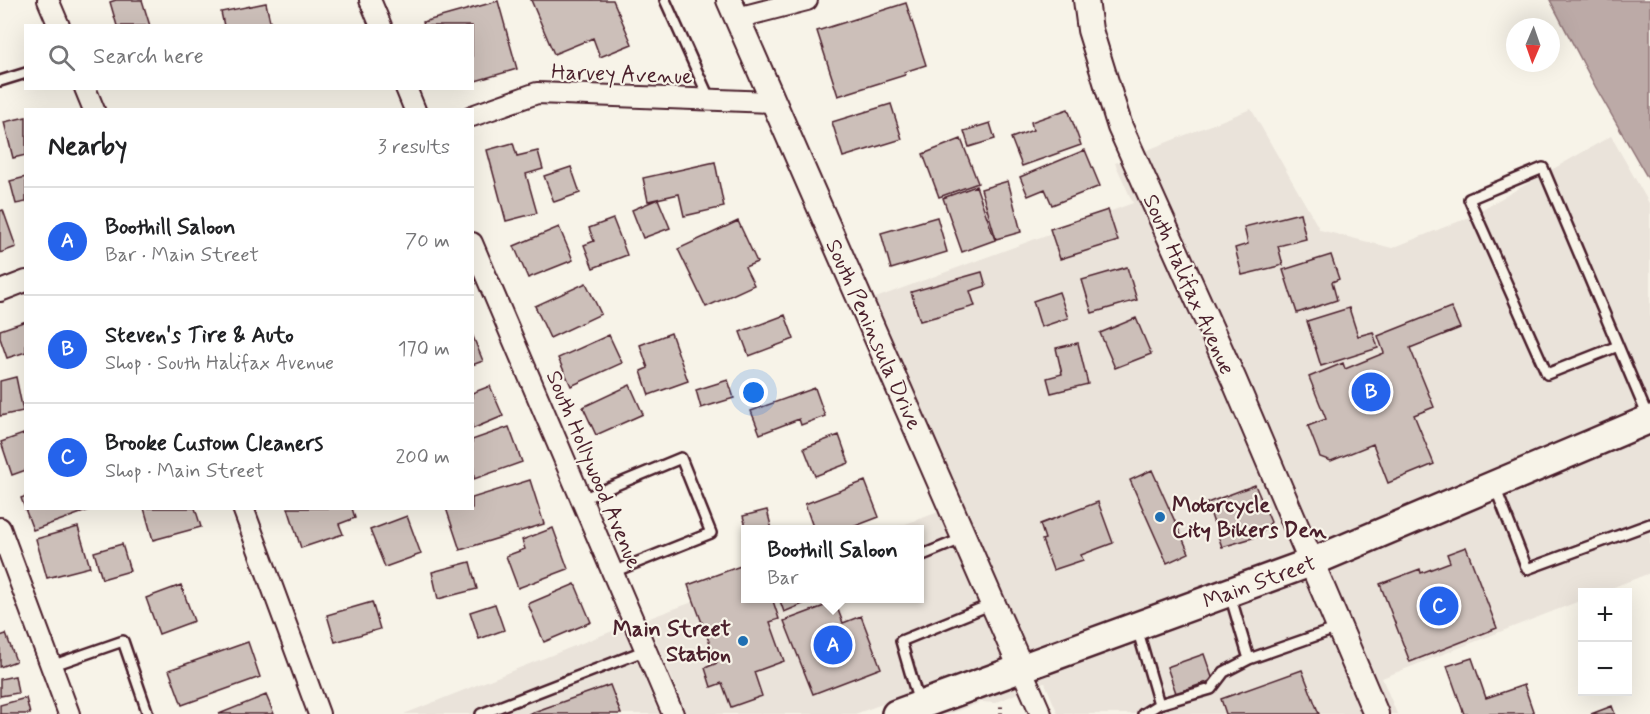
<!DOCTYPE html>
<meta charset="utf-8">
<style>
:root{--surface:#fff;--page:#f2f2f2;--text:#202124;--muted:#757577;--line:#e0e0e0;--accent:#2563eb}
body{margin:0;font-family:Mynerve,sans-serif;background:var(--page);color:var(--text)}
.controls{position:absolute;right:18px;bottom:18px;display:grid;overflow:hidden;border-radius:0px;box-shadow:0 6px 24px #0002}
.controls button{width:54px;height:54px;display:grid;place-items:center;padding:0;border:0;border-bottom:2px solid var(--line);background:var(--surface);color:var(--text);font:30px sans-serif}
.compass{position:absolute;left:1506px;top:18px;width:54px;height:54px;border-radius:50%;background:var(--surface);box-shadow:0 6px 24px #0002;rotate:182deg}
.you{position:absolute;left:754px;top:393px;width:21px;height:21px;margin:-15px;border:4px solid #fff;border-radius:50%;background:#1a73e8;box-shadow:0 0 0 9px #1a73e833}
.badge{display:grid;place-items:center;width:39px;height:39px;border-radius:50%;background:var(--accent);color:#fff;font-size:20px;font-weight:700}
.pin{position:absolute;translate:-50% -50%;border:3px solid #fff;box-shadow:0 2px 6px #0006}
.popup{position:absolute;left:741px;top:525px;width:183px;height:78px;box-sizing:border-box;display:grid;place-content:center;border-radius:0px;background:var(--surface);filter:drop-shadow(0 2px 4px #0005);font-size:20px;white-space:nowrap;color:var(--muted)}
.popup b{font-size:22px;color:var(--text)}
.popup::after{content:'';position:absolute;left:50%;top:100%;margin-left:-12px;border:12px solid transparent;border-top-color:var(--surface)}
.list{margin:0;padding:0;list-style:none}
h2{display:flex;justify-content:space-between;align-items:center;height:78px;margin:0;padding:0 24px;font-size:26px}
h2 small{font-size:20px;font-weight:400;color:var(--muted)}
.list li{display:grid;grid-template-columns:39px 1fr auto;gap:18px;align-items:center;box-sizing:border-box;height:108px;padding:0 24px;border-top:2px solid var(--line)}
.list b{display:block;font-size:22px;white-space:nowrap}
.list p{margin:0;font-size:20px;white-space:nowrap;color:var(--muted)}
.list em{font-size:20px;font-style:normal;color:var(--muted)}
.icon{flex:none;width:33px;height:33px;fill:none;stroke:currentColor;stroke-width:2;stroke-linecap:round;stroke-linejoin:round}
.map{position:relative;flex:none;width:1650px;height:714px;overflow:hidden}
.search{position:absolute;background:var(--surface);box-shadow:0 6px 24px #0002;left:24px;top:24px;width:450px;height:66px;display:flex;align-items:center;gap:15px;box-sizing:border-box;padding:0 21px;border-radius:0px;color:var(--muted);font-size:22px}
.panel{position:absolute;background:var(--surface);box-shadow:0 6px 24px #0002;left:24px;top:108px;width:450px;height:402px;border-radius:0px}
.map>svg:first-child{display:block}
</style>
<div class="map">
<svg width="1650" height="714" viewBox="0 0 1650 714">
<rect width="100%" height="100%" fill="#f7f3e8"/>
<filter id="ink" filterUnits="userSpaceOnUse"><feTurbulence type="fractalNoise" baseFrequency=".0167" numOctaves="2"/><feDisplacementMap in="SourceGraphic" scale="12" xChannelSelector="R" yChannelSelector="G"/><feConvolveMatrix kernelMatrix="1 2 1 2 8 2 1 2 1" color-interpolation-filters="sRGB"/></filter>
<g filter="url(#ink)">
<path fill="#eae3da" d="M1251 109 1320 230 1392 248 1465 219 1611 136 1650 205V404L1319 544 1245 373 1145 151Z
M1121 161 1222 387 1295 554 1027 651 873 299 1133 203 1115 163Z
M1650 435V573L1601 592H1582V600L1382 678 1397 714H1390L1330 570Z
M939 512 1003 660 855 714H687L647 619 746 582V598H920V530L891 529Z
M1306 580 1362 714H1058L1045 683H1041L1039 677Z
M623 627 659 714H404L587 641Z
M1014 686 1018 693 995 703 982 702 949 714H937Z"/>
<path fill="#bcaaa7" stroke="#8e7275" stroke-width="1.5" d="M1550 0H1650V182L1595 86Z"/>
<path fill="#ccbfb9" stroke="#4a1f2b" stroke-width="1.5" d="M116 0H142L150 26H117L110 2Z
M531 0H613L632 44 600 57 593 38 554 54Z
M498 1 517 69 472 82V26H424L423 22Z
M266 3 271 26H224L221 12Z
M906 3 926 65 904 72 905 75 838 96 817 31Z
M891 104 902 139 843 157 832 122Z
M1068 109 1081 145 1022 166 1011 138 1033 130 1031 122Z
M26 117V155L13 158 4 122Z
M990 123 995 139 969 147 964 131Z
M961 139 978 183 939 197 923 154Z
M513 143 517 156 538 151 543 169 526 174 537 213 506 221 487 150Z
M1085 150 1100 186 1052 205 1045 189 1028 196 1020 177Z
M715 162 724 207 684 216 679 194 648 201 643 178Z
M571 167 580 193 554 202 544 176Z
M26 177V202L16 204 10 181Z
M1008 181 1021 232 996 239 981 189Z
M976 186 995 240 962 252 943 198Z
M658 199 670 228 643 238 632 210Z
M3 210 16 247 0 253V211Z
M1108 210 1118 241 1060 259 1050 229Z
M1300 213 1306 239 1278 246 1283 265 1242 275 1235 248 1248 244 1244 227Z
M937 217 947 252 891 269 881 233Z
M613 219 627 255 593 268 584 245 594 241 589 228Z
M738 221 757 262 745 267 754 285 706 307 678 249Z
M559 227 573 260 528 278 514 246Z
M1331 255 1339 279 1332 282 1337 300 1297 313 1283 270Z
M1127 267 1137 300 1092 313 1082 280Z
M982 272 986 286 970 291 975 306 920 321 911 292Z
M586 283 601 314 550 338 535 306Z
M1059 292 1068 318 1041 327 1033 301Z
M1451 307 1460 328 1410 348 1434 407 1414 415 1434 464 1388 483 1373 444 1331 461 1320 457 1308 426 1326 419 1309 377 1343 363 1345 369 1384 353 1378 336Z
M1349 308 1358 336 1373 332 1378 348 1321 366 1307 321Z
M785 315 794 339 749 356 740 332Z
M1136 318 1151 354 1115 368 1100 333Z
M26 321V352L7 358 0 338V330Z
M671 333 688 381 649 395 641 371 648 368 640 345Z
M472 334 483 361 472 365Z
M609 335 622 363 571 386 558 358Z
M1078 343 1088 384 1051 393 1047 378 1062 374 1056 348Z
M16 377 23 411 0 416V381Z
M728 380 734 398 701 408 696 390Z
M630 385 643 414 596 435 583 407Z
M490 386 503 416 472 429V393Z
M815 388 825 416 801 425 799 419 760 434 751 411Z
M509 427 522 462 474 479 472 440Z
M26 433V470L12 475 1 442Z
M839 435 849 463 815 476 804 448Z
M1152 470 1189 553 1167 563 1130 480Z
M530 480 544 524 460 550 446 508H472V498Z
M865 481 879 517 845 530H814L805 504Z
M1255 485 1271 522 1259 536 1222 547 1207 503Z
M26 496V508H95L33 530 21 498Z
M1098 502 1113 543 1081 555 1083 560 1053 570 1042 540 1045 539 1040 524Z
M144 508H195L201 527 153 540Z
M288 508H352L355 518 339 524 343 534 301 548Z
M767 510 772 530H747L743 516Z
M407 516 421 554 385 567 370 530Z
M78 527 90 567 47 578 36 539Z
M553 528 568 569 518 588 506 556 525 549 522 540Z
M122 544 130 571 102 579 94 552Z
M1466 547 1497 628 1410 662 1380 584 1420 569 1421 573 1450 562 1447 554Z
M470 562 477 589 438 599 432 572Z
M746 564V598H772L779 619 770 622 784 661 754 672 762 696 731 707 722 683 711 687 705 668 717 663 688 585Z
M575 584 591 622 544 642 528 604Z
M181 585 194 621 159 634 146 598Z
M779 598H817L784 612Z
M372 602 380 629 335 642 327 615Z
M835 602 843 623 861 616 881 668 813 694 784 621Z
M495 604 504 630 479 639 470 612Z
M6 634 16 661 0 667V636Z
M248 642 260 677 182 705 169 670Z
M1204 654 1213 680 1176 693 1167 667Z
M1472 658 1486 698 1524 685 1534 714H1464L1447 666Z
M1302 670 1319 714H1226L1221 699Z
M15 676 18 693 0 696V679Z
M610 685 621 714H528Z
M266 695 274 714H219Z
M26 698 30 714H0V705Z
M1612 706 1615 714H1591Z"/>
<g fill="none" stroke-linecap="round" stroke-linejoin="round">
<defs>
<path id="service" d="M665 0 710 100
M0 81 26 73
M1618 346 1547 374 1469 199 1543 168 1648 417
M1495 487 1527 569 1650 524
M582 499 681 458 711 533 613 572
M920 556 964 538
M1230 595 1249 659
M1137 628 1159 704
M51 666 123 641 148 714
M919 703 901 641 992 604
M481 714 646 650
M1143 714 1159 704 1211 689 1224 672 1249 659 1338 628"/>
<path id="minor" d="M48 0 59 26
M370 0 381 26
M737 18 807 0
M85 88 94 110
M406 88 415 110
M472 116 537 93 774 102
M472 243 673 714
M0 291 26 281
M243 508 319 714
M0 528 69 714
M1021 668 1041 714"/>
<path id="tertiary" d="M729 0 1021 668
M1086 0 1090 30 1120 127 1234 380 1376 714"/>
<path id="secondary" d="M896 714 1312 562 1650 419"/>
</defs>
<use href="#service" stroke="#4a1f2b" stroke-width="14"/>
<use href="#minor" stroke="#4a1f2b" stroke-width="24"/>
<use href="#tertiary" stroke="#4a1f2b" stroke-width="28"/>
<use href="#secondary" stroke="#4a1f2b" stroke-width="32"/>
<path stroke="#4a1f2b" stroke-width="4" stroke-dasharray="1.5 4.5" stroke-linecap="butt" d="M1001 714V703"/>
<use href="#service" stroke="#f7f3e8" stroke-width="9"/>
<use href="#minor" stroke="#f7f3e8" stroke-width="20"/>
<use href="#tertiary" stroke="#f7f3e8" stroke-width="24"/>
<use href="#secondary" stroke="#f7f3e8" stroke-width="27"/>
</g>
</g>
<g fill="#1f6fb2" stroke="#f7f3e8" stroke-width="2">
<circle cx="1160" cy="517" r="6"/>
<circle cx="743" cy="641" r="6"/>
</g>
<g text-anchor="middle" stroke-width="4.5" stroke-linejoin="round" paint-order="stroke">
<g font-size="22" fill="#4a1f2b" stroke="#f7f3e8">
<text transform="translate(622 73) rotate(2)" y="8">Harvey Avenue</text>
<text transform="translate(1190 284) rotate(66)" y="8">South Halifax Avenue</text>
<text transform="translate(875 334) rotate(66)" y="8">South Peninsula Drive</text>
<text transform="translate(595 469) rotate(67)" y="8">South Hollywood Avenue</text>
<text transform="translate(1259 581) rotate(-20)" y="8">Main Street</text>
</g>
<g font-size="22" font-weight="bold" fill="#4a1f2b" stroke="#f7f3e8" text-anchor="start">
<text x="1172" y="512">Motorcycle<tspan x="1172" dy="25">City Bikers Den</tspan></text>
<text x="731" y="636" text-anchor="end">Main Street<tspan x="731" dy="25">Station</tspan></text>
</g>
</g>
</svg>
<div class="controls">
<button>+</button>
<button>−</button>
</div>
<svg class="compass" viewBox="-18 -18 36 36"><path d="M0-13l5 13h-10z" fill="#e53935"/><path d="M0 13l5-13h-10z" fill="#757577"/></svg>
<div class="you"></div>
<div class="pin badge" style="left:833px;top:645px">A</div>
<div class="popup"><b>Boothill Saloon</b>Bar</div>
<div class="pin badge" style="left:1371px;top:392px">B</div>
<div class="pin badge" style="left:1439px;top:606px">C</div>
<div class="search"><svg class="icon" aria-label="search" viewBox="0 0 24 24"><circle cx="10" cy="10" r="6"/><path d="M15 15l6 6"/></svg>Search here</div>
<section class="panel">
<h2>Nearby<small>3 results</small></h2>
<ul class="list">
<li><span class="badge">A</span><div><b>Boothill Saloon</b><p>Bar · Main Street</p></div><em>70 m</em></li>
<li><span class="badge">B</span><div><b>Steven's Tire &amp; Auto</b><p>Shop · South Halifax Avenue</p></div><em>170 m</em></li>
<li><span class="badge">C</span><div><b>Brooke Custom Cleaners</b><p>Shop · Main Street</p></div><em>200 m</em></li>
</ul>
</section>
</div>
